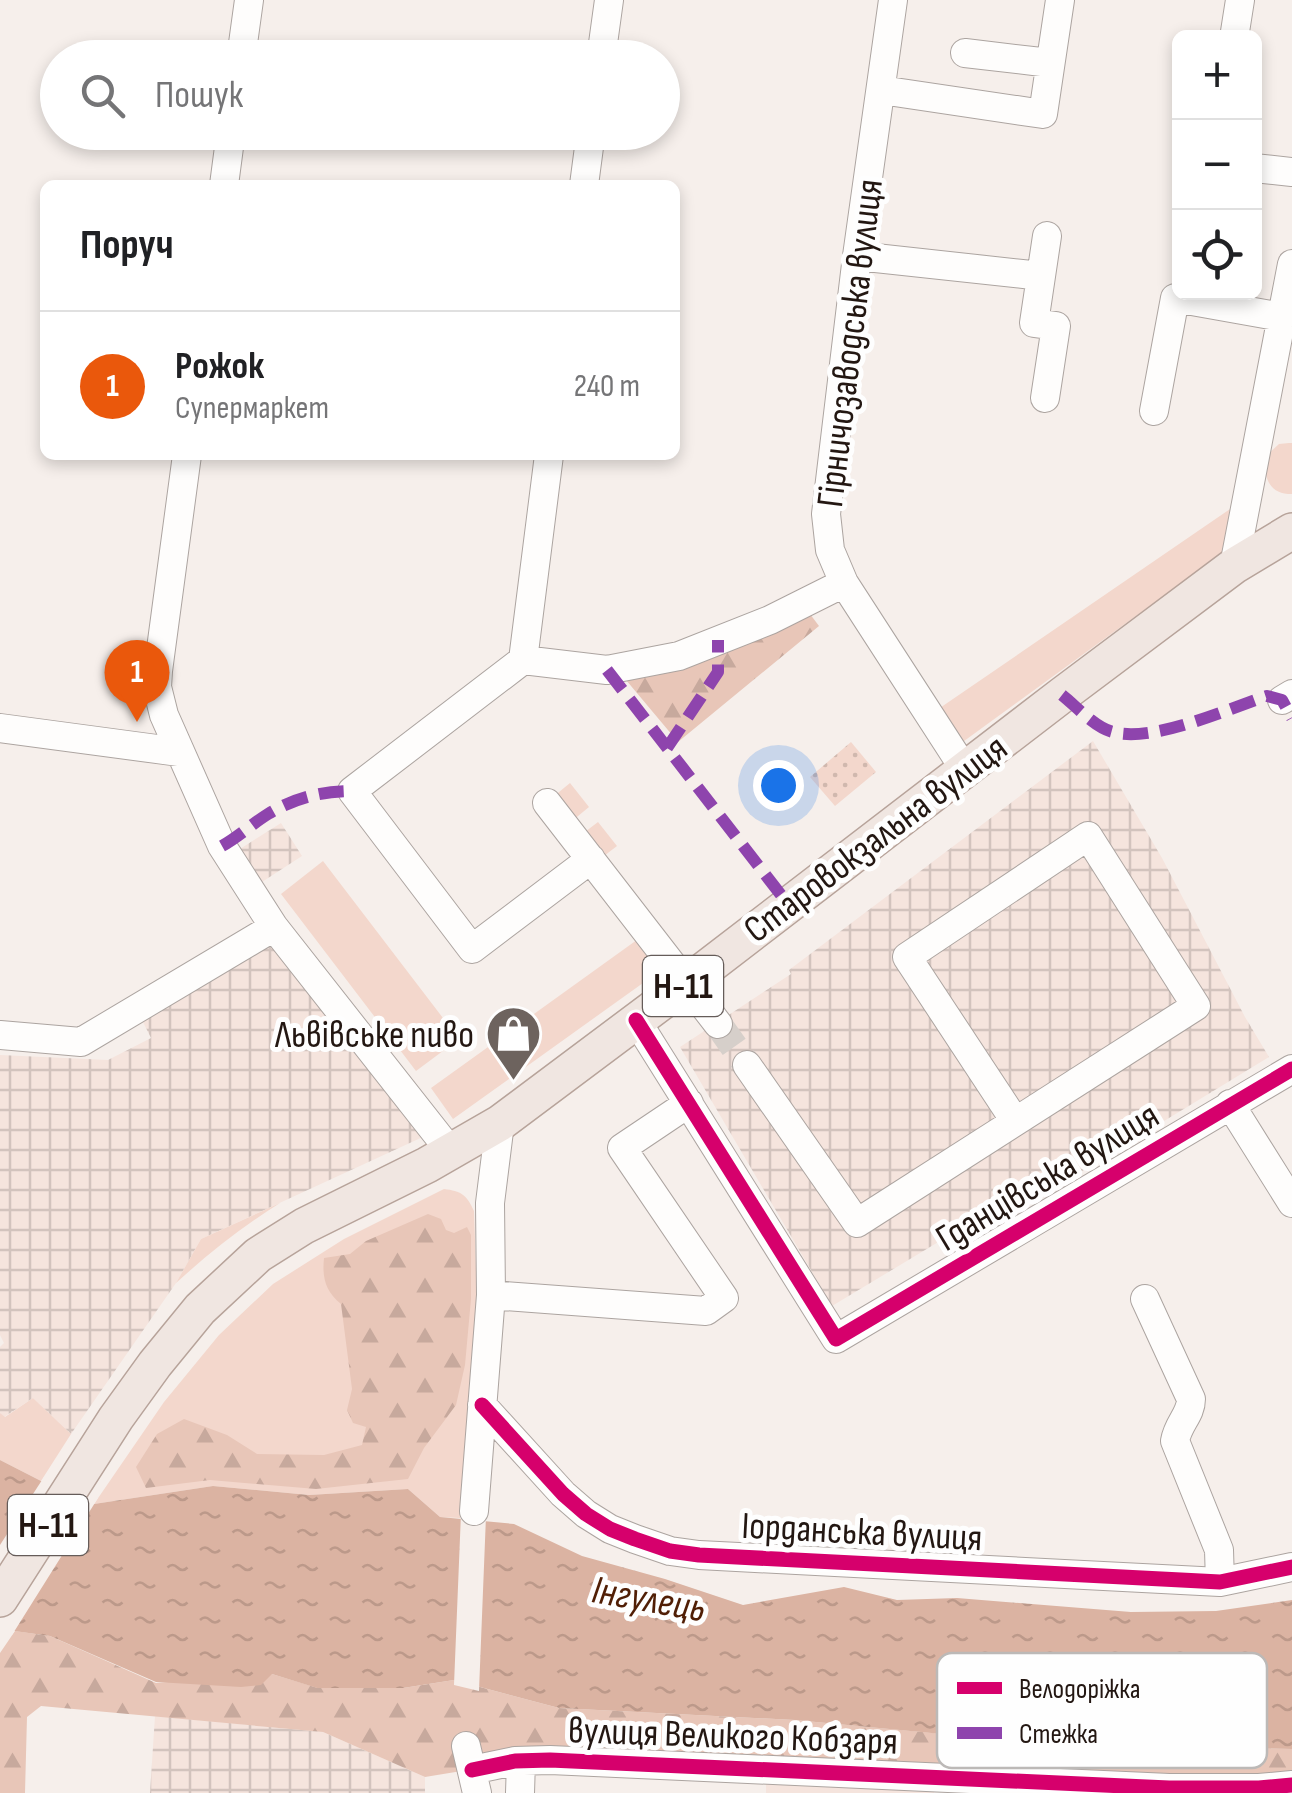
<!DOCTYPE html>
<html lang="uk">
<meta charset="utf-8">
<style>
:root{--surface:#fff;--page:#f6f6f6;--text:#202124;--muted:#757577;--line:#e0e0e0;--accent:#ea580c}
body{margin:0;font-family:"Sofia Sans Condensed",sans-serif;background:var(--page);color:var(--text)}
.controls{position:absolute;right:30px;top:30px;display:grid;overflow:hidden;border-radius:15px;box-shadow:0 5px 15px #0003}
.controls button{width:90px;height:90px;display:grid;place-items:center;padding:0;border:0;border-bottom:2px solid var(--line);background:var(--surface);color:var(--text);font:50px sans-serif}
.you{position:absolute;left:778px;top:785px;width:35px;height:35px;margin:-25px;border:8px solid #fff;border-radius:50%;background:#1a73e8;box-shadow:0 0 0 15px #1a73e833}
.badge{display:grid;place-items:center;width:65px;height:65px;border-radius:50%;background:var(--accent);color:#fff;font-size:32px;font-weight:700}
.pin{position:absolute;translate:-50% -82px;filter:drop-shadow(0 2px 5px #0008)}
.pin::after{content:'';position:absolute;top:52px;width:35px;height:30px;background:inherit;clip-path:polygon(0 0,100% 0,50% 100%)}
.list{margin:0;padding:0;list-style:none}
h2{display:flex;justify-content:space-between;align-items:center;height:130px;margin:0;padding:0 40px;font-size:42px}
h2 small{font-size:32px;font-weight:400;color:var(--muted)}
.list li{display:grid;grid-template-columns:65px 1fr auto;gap:30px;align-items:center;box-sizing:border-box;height:150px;padding:0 40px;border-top:2px solid var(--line)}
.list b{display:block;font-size:38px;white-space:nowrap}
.list p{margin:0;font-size:32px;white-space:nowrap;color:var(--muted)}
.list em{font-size:32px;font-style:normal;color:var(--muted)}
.icon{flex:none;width:55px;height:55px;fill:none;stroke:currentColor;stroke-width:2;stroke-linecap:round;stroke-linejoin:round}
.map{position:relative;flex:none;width:1292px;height:1793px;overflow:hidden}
.search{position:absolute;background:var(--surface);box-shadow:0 5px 15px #0003;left:40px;top:40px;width:640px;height:110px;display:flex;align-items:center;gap:25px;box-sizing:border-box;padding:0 35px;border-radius:55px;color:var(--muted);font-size:38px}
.panel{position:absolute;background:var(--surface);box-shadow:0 5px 15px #0003;left:40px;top:180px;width:640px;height:280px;border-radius:15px}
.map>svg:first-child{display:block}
</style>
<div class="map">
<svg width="1292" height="1793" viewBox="0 0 1292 1793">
<defs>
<pattern id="industrial-grid" width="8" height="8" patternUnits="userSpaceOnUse" patternTransform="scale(2.5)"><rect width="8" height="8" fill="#f5e4dd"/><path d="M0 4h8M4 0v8" fill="none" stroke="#d2c3bd"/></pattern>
<pattern id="forest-firs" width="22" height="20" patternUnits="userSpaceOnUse" patternTransform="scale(2.5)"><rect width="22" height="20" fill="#e8c6b8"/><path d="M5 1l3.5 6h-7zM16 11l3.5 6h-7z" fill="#c7a99d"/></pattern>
<pattern id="park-dots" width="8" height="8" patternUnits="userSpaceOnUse" patternTransform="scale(2.5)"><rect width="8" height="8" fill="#f3d7cc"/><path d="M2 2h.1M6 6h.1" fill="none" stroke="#d0b8ae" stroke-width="1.8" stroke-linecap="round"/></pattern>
<pattern id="water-ripples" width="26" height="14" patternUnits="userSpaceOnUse" patternTransform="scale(2.5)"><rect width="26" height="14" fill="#dbb3a2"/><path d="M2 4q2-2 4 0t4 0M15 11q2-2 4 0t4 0" fill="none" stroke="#bc998a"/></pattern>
</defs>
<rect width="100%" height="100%" fill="#f6efeb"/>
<path fill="#f5e4dd" d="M766 1780 934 1789V1793H766Z"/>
<path fill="url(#industrial-grid)" d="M1093 741 1162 858 1245 1017 1269 1057 1051 1190 1043 1179 832 1306 680 1047 791 974 789 970Z
M281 823 302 856 262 882 240 849Z
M270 938 425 1136 201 1239 176 1283 71 1434 33 1398 4 1417 0 1413V1347L4 1343 0 1335V1055L108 1060 151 1038 143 1022Z
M155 1716 323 1732 425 1777V1793H150Z"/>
<path fill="#f3d7cc" d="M1289 443H1292V494C1268 494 1264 477 1265 457L1279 444Z
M1233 507 1221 554 960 744 934 712Z
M570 783 589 807 572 821 553 797Z
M598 822 617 846 600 859 581 835Z
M323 861 459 1039 416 1071 281 894Z
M641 937 664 968 453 1119 431 1088Z
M444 1189C461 1191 467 1195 474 1211L477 1298 460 1518 440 1517 408 1489 309 1495 213 1486 94 1504 164 1402 219 1335 273 1284 344 1239Z
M280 1203C242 1227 209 1253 176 1283L201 1239Z
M33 1398 71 1434 41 1481 0 1460V1413L5 1417Z"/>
<path fill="url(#forest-firs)" d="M807 610 819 626 678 742 626 680Z
M428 1214 441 1219 446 1230 454 1233 467 1227 471 1235V1299L465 1365 456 1405 424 1448 408 1479 316 1489 210 1480 146 1488 136 1467 157 1434 184 1419 227 1435 257 1454 324 1455 362 1445 366 1427 353 1423 347 1410 352 1389 341 1304C325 1291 322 1277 324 1258L350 1254 366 1241Z
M15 1631 50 1636 156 1683 272 1674 318 1688H403L454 1680 559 1708 795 1720 1059 1745 1292 1749V1785L486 1767 425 1777 323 1732 41 1706 27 1717 25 1793H0V1653Z"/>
<path fill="url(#park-dots)" d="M851 742 876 772 835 806 810 777Z"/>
<path fill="url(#water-ripples)" d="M0 1460 41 1481 94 1504 213 1486 309 1495 408 1489 440 1517 514 1524 582 1556 665 1579 743 1605 844 1587 897 1600 957 1598 1131 1612 1216 1611 1292 1600V1749L1058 1745 795 1720 559 1708 454 1680 403 1688H317L272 1674 261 1685 241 1687 156 1682 50 1636 0 1629Z"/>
<path fill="#f6efeb" d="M44 1477 98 1498 12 1635 0 1634V1545Z
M461 1513 486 1516 479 1691 454 1685Z"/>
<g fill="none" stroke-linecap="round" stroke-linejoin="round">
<path stroke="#d6cfca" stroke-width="28" stroke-dasharray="28 14" stroke-linecap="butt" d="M718 1024 747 1065"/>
<defs>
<path id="minor" d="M893 0 857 256 826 514 830 550 844 583 965 770
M1234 38 1240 0
M965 53 1050 63
M241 58 249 0
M601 58 609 0
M881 90 1043 114 1060 0
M1254 168 1292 172
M224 185 231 132
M584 185 591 132
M857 256 1041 276
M1045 398 1056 326 1034 323 1047 236
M1154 411 1175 298 1282 317
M187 455 158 671 157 687 164 715 222 846 274 927 451 1152
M1234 566 1292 264
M523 660 549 455
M1282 700 1292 694
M0 728 179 752
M547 803 718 1024
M591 859 472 949 352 791 523 660 607 670 679 656 770 620 844 583
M636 1020 836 1339 1292 1069
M0 1035 81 1042 274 927
M747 1065 857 1223 1196 1006 1088 836 907 957 1015 1121
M1230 1104 1292 1203
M491 1295 706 1311 724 1298 622 1148 689 1103
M1145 1299 1191 1399C1191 1415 1178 1423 1175 1441L1219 1550 1220 1582
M482 1405 563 1494 586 1514 610 1529 635 1539 670 1551 699 1555 1220 1582 1292 1567
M474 1511 491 1295 490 1203 500 1123
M466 1746 477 1793
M472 1770 515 1761 550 1760 1169 1788H1259L1292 1785
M520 1793 521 1761"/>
<path id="major" d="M0 1599 116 1418 155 1364 200 1309 258 1255 304 1226 427 1165 500 1123 687 983 1062 695 1234 566 1292 531"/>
</defs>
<use href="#minor" stroke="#aca4a0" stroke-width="30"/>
<use href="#major" stroke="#b7a39a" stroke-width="38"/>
<use href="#minor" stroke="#fefdfc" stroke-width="28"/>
<use href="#major" stroke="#f0e6e1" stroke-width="35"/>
<path stroke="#8e44ad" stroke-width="12" stroke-dasharray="25 12" stroke-linecap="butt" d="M607 670 788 904
M1062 695C1076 706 1095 728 1113 732 1153 743 1227 709 1267 696L1282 700 1292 718
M667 748 718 672V640
M222 846C238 837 252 824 268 814 294 798 322 791 352 791"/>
<defs>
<path id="cycleway" d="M636 1020 836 1339 1292 1069
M482 1405 563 1494 586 1514 610 1529 635 1539 670 1551 699 1555 1220 1582 1292 1567
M472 1770 515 1761 550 1760 1169 1788H1259L1292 1785"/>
</defs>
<use href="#cycleway" stroke="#fefefe" stroke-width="21"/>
<use href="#cycleway" stroke="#d6006c" stroke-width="15"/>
</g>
<defs>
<symbol id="shop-pin" viewBox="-11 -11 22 30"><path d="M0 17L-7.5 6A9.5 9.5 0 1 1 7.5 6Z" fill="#6d635e" stroke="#fefefe"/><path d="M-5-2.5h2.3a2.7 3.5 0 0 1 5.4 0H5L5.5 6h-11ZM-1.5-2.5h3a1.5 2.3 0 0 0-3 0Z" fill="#fff"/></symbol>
</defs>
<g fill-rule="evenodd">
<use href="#shop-pin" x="482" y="1002" width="63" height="86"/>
</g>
<g text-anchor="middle" stroke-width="10" stroke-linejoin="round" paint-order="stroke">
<g fill="#fefefe" stroke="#655c59" stroke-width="2.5">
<rect x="643" y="956" width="80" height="60" rx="8"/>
<rect x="8" y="1495" width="80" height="60" rx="8"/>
</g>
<g font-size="35" font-weight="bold" fill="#231712">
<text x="683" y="998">Н-11</text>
<text x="48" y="1537">Н-11</text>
</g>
<g font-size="38" fill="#231712" stroke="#fefefe">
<text transform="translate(849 343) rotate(-83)" y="13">Гірничозаводська вулиця</text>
<text transform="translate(875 838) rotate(-37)" y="13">Старовокзальна вулиця</text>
<text transform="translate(1047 1176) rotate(-31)" y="13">Гданцівська вулиця</text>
<text transform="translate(862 1531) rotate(3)" y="13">Іорданська вулиця</text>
<text transform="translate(733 1735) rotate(2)" y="13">вулиця Великого Кобзаря</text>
</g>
<g font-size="38" fill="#231712" stroke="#fefefe" text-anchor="end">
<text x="474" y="1047">Львівське пиво</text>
</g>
<g font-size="40" font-style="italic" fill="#501e05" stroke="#fefefe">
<text transform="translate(649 1598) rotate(10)" y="14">Інгулець</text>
</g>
</g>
<rect x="937" y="1653" width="330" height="115" rx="15" fill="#fefefe" stroke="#bcb9b7" stroke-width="2.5"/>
<rect x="957" y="1682" width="45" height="12" fill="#d6006c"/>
<rect x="957" y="1727" width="45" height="12" fill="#8e44ad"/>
<g font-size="28" fill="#231712">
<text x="1019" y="1698">Велодоріжка</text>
<text x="1019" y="1743">Стежка</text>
</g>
</svg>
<div class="controls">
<button>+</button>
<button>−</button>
<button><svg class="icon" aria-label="locate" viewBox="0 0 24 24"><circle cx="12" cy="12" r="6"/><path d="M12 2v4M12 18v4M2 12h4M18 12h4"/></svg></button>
</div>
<div class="you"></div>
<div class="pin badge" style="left:137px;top:722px">1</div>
<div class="search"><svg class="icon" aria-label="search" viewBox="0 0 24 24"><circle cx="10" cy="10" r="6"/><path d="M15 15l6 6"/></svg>Пошук</div>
<section class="panel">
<h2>Поруч<small></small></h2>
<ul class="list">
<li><span class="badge">1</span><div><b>Рожок</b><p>Супермаркет</p></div><em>240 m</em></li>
</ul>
</section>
</div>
